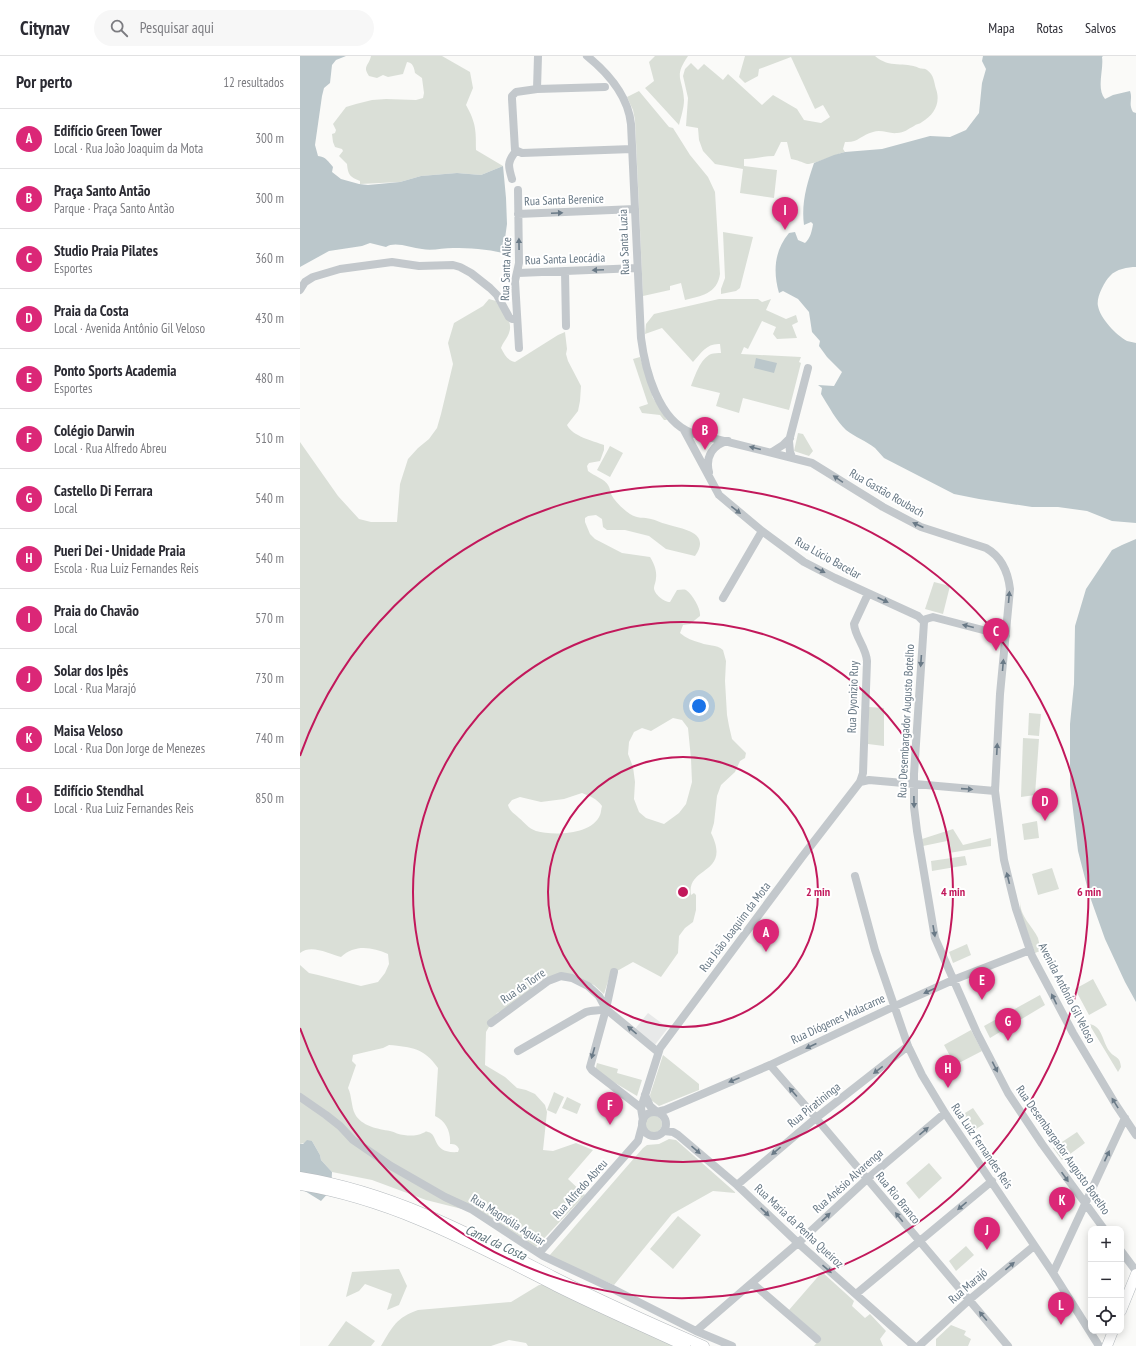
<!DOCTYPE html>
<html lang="pt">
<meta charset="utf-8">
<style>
:root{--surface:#fff;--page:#f7f7f7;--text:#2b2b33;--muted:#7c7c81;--line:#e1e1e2;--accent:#db2777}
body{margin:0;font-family:"PT Sans Narrow",sans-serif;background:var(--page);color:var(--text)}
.controls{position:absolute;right:12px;bottom:12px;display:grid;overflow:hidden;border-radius:8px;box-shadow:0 2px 10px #0003}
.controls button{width:36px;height:36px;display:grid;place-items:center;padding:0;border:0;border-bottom:1px solid var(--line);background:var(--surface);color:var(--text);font:20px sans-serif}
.you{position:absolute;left:399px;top:650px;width:14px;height:14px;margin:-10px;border:3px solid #fff;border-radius:50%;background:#1a73e8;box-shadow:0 0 0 6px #1a73e833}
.badge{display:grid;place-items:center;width:26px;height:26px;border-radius:50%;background:var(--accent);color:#fff;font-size:13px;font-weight:700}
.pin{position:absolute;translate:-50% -33px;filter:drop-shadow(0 1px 2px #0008)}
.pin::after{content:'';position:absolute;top:21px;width:14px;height:12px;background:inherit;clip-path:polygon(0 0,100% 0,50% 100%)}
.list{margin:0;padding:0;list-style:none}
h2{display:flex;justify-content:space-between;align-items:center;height:52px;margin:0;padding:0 16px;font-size:17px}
h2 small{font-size:13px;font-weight:400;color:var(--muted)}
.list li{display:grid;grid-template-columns:26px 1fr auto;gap:12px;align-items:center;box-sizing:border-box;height:60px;padding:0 16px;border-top:1px solid var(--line)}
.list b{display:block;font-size:15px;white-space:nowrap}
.list p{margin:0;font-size:13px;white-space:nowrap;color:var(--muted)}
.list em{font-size:13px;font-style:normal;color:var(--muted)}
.icon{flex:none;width:22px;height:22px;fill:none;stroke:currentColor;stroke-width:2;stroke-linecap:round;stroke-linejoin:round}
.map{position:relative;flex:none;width:836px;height:1290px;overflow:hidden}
header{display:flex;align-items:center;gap:24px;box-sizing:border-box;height:56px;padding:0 20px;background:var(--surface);border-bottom:1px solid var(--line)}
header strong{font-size:19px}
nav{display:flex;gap:22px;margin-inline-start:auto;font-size:14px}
.search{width:280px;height:36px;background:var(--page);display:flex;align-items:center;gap:10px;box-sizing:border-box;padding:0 14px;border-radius:22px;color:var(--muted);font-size:15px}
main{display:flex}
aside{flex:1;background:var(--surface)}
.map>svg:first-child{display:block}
</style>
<header>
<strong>Citynav</strong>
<div class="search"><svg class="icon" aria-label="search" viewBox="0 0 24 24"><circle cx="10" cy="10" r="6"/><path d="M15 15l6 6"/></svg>Pesquisar aqui</div>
<nav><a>Mapa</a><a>Rotas</a><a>Salvos</a></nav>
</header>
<main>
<aside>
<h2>Por perto<small>12 resultados</small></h2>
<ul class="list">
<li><span class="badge">A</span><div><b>Edifício Green Tower</b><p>Local · Rua João Joaquim da Mota</p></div><em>300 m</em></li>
<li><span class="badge">B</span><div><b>Praça Santo Antão</b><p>Parque · Praça Santo Antão</p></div><em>300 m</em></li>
<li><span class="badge">C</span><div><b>Studio Praia Pilates</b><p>Esportes</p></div><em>360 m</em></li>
<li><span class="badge">D</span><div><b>Praia da Costa</b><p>Local · Avenida Antônio Gil Veloso</p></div><em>430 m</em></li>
<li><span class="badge">E</span><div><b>Ponto Sports Academia</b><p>Esportes</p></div><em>480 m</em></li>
<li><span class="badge">F</span><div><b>Colégio Darwin</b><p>Local · Rua Alfredo Abreu</p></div><em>510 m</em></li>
<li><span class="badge">G</span><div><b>Castello Di Ferrara</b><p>Local</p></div><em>540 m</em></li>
<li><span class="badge">H</span><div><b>Pueri Dei - Unidade Praia</b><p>Escola · Rua Luiz Fernandes Reis</p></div><em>540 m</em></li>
<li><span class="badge">I</span><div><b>Praia do Chavão</b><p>Local</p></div><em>570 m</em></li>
<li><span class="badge">J</span><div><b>Solar dos Ipês</b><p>Local · Rua Marajó</p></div><em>730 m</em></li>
<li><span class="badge">K</span><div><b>Maisa Veloso</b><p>Local · Rua Don Jorge de Menezes</p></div><em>740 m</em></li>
<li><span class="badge">L</span><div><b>Edifício Stendhal</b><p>Local · Rua Luiz Fernandes Reis</p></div><em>850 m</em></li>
</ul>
</aside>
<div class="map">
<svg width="836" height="1290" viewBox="0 0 836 1290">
<rect width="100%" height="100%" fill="#fafaf8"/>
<path fill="#e8e9e9" d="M348 957 368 972 354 990 335 973Z"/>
<path fill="#dadfd7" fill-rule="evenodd" d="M71 0H142L170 16 173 32 166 49C176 67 176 74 176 94L203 110 181 119 157 117 121 120 100 126 60 128V125C50 121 48 119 47 108L39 100 43 95 42 93 35 91 33 86 32 78 35 77 36 74 33 68 46 51 56 48 72 44 86 43 116 44 123 42 124 37 122 22 115 17C114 11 113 7 107 6L103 18 88 21 83 19 77 22 69 20C62 10 69 10 71 0Z
M355 0H388C373 22 383 22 384 44 384 52 381 61 379 69L345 32 354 25 349 6Z
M445 0H575C590 13 604 5 619 12 621 13 625 12 627 14 634 19 634 26 636 33 641 47 634 59 622 66 620 68 616 68 614 70 608 73 604 77 597 77 589 78 581 73 573 76 561 79 558 87 545 86L543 93 545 96C537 98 512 109 507 108 501 106 498 104 491 103L487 86H481L474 100C464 100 455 103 444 103V110L477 114 474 142 440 137 443 113 415 108 403 95 399 84 398 72 386 70 388 42 383 20 385 13 391 7 398 14 404 8 423 24 428 18 462 49 473 39 497 53 504 64 521 67 530 61 523 49 515 53 491 1 459 13 458 20 445 27 439 21Z
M339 35 369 71 373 72 390 99 408 121 415 136 420 218C417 238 401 240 385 244L381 227 370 230V234L343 240 335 64 333 54 327 41Z
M423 176 453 181 440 232 436 235 421 238V233L425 222Z
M189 243 196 245C201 256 214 264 209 277 207 283 203 286 201 292 204 298 208 305 215 306L258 279 265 276 267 293 266 298 268 305 281 330 280 345 278 355 267 369C272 380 293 385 304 389V394L300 405 289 407 287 410 288 415C294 420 305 423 308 429 310 432 310 435 311 438 315 446 323 453 330 458 337 463 344 461 351 463 356 464 361 467 366 468 382 473 412 476 395 500L366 493 349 480 325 474H307L303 471 302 463 296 459 288 460 285 462V466L290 478 295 483 322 497 350 501C354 507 357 515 356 522 356 526 354 529 354 532 354 538 364 546 370 546L377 534C380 534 383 533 386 534 393 539 401 553 400 560L390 568 383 569 380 577C386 582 393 585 401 587 408 590 416 588 423 594L426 605 425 625 427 659 429 670 432 683 446 697 445 702 440 705 435 716 421 729 417 740 414 767 411 777C432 819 386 810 391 839L394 837 396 839V854L393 866 385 872 379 880 378 897 361 921 333 906 310 919 304 938 294 929 286 926 246 923 237 926 224 940 204 954 197 957 186 976 185 1009 205 1021 217 1032 226 1034 235 1038 245 1049 247 1056 243 1094 253 1095 276 1087 293 1094 268 1123 285 1139 236 1191 186 1159 126 1144 72 1124 32 1116 21 1104 20 1099 12 1085 0 1088V909L9 917 18 919 61 930 78 926 85 917 89 908 88 898C72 891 55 888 41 901 28 898 12 888 0 897V386L38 440 59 463 71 466H97L100 428 108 403 118 392 129 383 137 372 141 358 153 308 148 287 154 267 183 250ZM373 662 382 664 388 672 391 703 392 726 386 748 379 757 364 768 346 762 339 756 334 743 335 726 333 711 328 698 329 686 334 676 342 672 351 675ZM282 737C290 740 297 743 302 750 301 753 301 757 300 759 292 779 253 780 236 775 228 772 225 767 219 762 214 757 210 756 208 749L212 744 220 741 241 746 264 743ZM89 989C112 991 124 992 138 1012L135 1060C146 1065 151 1076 150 1088 155 1088 157 1089 159 1093L158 1096C131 1098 139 1078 128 1076 125 1075 126 1076 123 1077 117 1080 110 1080 104 1079 99 1079 95 1076 90 1075 78 1073 61 1070 55 1058 51 1050 52 1040 48 1032L56 1009 52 1005 53 999 83 992Z
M419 243H458L462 246 471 243 466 254 486 263 496 259 498 266 492 269 497 282 477 283 473 278 476 271 462 265 448 293 444 291 441 298 501 301 499 306 501 307 489 354 443 342 439 357 416 350 420 337 391 330C395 320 400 303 411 298 414 297 418 297 421 297L420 288C407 287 401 297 393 306L362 272 345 278 346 268 354 258Z
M340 301 353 342 367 364H364L360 359 342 357 339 351 348 348 333 303Z
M498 377 503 378 513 395 509 400 494 395Z
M310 390 323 397 310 421 297 414Z
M634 526 650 530 643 558 625 553Z
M569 651 584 652V690L568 688Z
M729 657 741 658 739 680 728 679Z
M723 682 739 683 735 739 721 741Z
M737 765 739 782 724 784 722 768Z
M653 773 663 789 691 782V790L649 797 647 785 623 790 622 783Z
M665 800 667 809 632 815 631 805Z
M752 812 759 833 738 839 732 818Z
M720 845C720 861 732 869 738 882 739 886 740 891 740 895L735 897 720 855Z
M667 888 671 899 653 907 649 896Z
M793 923 807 949 789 959 775 933Z
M740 939 745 949 690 982 684 970Z
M789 968C803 970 802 986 810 996 815 1002 820 1000 821 1011L818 1016Z
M671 974 682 995 655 1009 644 989Z
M363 999 399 1028V1034L359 1050 351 1044 350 1039Z
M297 1007 318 1013 317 1017 342 1024 337 1040 295 1015Z
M254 1036 264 1041 256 1058 247 1054Z
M267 1041 281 1048 277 1058 262 1052Z
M673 1052 684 1068 668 1078 657 1062Z
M344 1068a9 9 0 1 1 18 0a9 9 0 1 1-18 0Z
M777 1076 785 1087 762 1104 753 1092Z
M369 1083 376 1084 436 1137 413 1135 372 1158 314 1229 249 1200 343 1092 347 1089 359 1088Z
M629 1107 642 1122 619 1143 606 1127Z
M378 1160 401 1179 373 1213 350 1193Z
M666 1190 674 1199 656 1215 649 1205Z
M99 1213 107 1230 99 1249 87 1254 92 1238 65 1228 59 1235 46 1241 52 1216Z
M522 1216 554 1245 552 1250 565 1262 570 1258 586 1275 580 1283 583 1290H514L521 1282 489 1254Z
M239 1229H258L394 1290H228L226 1287 209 1284 191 1290H81C93 1270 96 1262 118 1254L211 1246Z
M46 1265 75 1285 71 1290H28Z
M651 1269 666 1275 664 1279 671 1283 668 1290H636V1283Z"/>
<path fill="#bbc7cb" d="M0 0H46L36 4 32 9 30 27 24 32 22 40 15 89 18 100C26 101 28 105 33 111L32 116 41 123 59 128 68 129 100 126 121 120 157 117 181 119 203 110 206 142 207 168 203 197C187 193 169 192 153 192 143 192 132 195 122 193 111 192 95 185 86 191L70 187 62 190 29 195 0 211Z
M683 0H803L802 1C804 14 796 32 805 43L813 39 830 35C833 44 828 47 833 56L836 57V211C828 211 816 213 810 220 804 226 796 242 798 250 800 262 816 279 827 285 830 286 833 286 836 287V467L812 465 787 455 758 451H732L679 443 654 438 584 402C581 399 578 395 575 392 566 385 555 381 546 374 537 366 528 349 521 338L522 332 518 329 534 330 542 316 527 301 519 290 520 285 512 276 509 256 498 243 483 235 479 237C473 216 474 195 489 177L495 176 498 184 505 187C510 183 512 175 513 168L511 166 504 169C501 148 507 127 514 107L534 99 545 96 582 93 630 80 650 81 666 74 679 57 682 27 686 13 682 5Z
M456 302 477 307 474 317 454 312Z
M836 483V946L825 926 805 883 789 838 778 795 770 729V668L774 628 775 570 786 533 812 494 822 489Z
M7 1084 12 1085 20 1099 21 1104 32 1116 31 1134 21 1145 0 1132V1088H3Z"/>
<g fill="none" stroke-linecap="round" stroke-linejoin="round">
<defs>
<path id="major" d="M0 1121C94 1136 175 1180 258 1223 306 1247 355 1269 404 1290
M0 1129C93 1144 173 1188 256 1230 298 1251 342 1270 385 1290
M821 1255 836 1218
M807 1290 813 1275"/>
</defs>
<use href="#major" stroke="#b5babe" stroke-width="11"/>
<path stroke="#c3c8cc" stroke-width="8" d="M287 0C308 17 328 40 331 68L341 282C345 313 358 365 392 377L512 407 583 451 621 471 686 492C702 501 708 516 710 533L700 638 695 735 704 804 716 853 732 900 773 977 816 1049 836 1079
M305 31 237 33 216 36 212 40V43L215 94 222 97 332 93
M237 33 238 0
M212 123C208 110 207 106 216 95
M218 134 219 207 215 225 219 292
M218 158 335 153
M265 215 266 270
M218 217 337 212
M0 234 5 226 13 221 40 213 92 206 119 210 153 209 160 211 171 217 190 232 197 239 209 261 212 263H217
M384 374 419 439 462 475 504 506 535 522 618 560 624 566
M472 396 483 389 490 382
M492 401 490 396 489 385 508 312
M409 416C405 401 413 388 428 385
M423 542 462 475
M624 566 614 718V751L617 775 635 882 677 977 708 1037 742 1088 804 1173
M624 566 626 563 633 561 706 580
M560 726 569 724 695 735
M555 820 575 894 608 990 622 1019 645 1057 753 1217 799 1290
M314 916 306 953 290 1011 292 1014 341 1052
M306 953 358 996
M191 967 248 925 261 920 272 922 288 930 299 940 306 953
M218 995 286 956C292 954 299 955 306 953
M470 1009 516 1062 708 1290
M345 1039 350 1050 357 1056 365 1054 470 1009 595 950 653 924 730 894
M0 1041 26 1059 40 1070 53 1084 91 1110 145 1141 171 1153 243 1200 309 1231 396 1275 432 1290
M342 1068a12 12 0 1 1 24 0a12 12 0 1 1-24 0Z
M343 1064 341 1052 360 992 502 801 560 726 563 717 567 605C566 591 555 581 554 568L568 538
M364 1075 373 1076 378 1079 437 1129 498 1187 614 1290
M437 1129 516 1062 608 990
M821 1195 836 1215
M239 1197 338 1085 342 1070
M753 1217 825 1062
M452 1227 517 1283
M556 1238 692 1125
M396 1275 498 1187 567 1123 645 1057
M619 1290 669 1244 734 1190"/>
<use href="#major" stroke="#fff" stroke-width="10"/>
</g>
<defs><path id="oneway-solid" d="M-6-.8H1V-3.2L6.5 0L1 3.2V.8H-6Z"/></defs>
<g fill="#6a7a87">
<use href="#oneway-solid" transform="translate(257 157) rotate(-2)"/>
<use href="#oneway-solid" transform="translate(219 188) rotate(-91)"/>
<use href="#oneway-solid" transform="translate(298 214) rotate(178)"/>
<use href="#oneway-solid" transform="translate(455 392) rotate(-166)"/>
<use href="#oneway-solid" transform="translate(538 423) rotate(-146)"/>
<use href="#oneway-solid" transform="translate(436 454) rotate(38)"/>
<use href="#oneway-solid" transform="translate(618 469) rotate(-155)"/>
<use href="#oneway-solid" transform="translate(520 514) rotate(28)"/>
<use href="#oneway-solid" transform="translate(709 541) rotate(-85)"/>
<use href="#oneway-solid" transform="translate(583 544) rotate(24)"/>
<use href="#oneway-solid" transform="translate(668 570) rotate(-166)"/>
<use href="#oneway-solid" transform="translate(621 605) rotate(94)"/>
<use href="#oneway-solid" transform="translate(703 609) rotate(-85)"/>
<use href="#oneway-solid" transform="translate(697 693) rotate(-87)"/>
<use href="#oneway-solid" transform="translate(667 733) rotate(4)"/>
<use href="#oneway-solid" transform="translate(614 746) rotate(89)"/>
<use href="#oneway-solid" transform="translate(708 822) rotate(-104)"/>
<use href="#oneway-solid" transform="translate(634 875) rotate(80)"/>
<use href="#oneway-solid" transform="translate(629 935) rotate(156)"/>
<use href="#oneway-solid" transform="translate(754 943) rotate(-116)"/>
<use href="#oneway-solid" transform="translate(332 974) rotate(-140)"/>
<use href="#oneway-solid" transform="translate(511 990) rotate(155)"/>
<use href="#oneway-solid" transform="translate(293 997) rotate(106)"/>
<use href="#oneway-solid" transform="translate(695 1011) rotate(63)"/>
<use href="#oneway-solid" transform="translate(578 1014) rotate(142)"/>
<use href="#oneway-solid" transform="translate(434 1024) rotate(157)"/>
<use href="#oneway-solid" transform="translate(493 1036) rotate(-131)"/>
<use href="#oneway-solid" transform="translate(815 1047) rotate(-122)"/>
<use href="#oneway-solid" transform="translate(624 1075) rotate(-40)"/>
<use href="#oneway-solid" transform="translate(396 1094) rotate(41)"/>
<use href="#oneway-solid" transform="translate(476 1095) rotate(140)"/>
<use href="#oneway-solid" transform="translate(807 1100) rotate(-65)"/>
<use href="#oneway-solid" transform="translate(765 1121) rotate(55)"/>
<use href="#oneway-solid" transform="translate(662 1150) rotate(140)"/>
<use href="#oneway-solid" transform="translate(465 1156) rotate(44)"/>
<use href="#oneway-solid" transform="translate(526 1161) rotate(-43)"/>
<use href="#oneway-solid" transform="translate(599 1161) rotate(-129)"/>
<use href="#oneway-solid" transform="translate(710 1210) rotate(-40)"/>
<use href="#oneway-solid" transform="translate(527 1213) rotate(41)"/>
<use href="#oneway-solid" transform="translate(683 1260) rotate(-130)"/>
</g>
<g fill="none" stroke="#c2185b" stroke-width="2">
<circle cx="383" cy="836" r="135"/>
<circle cx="383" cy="836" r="270"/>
<path d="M0 700A406 406 0 1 1 0 972"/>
</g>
<g text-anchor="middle" stroke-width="4" stroke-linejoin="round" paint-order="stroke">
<g font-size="12" fill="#657683" stroke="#fff">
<text transform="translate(264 144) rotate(-2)" y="4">Rua Santa Berenice</text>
<text transform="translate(324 186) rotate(-92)" y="4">Rua Santa Luzia</text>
<text transform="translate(265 203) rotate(-2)" y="4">Rua Santa Leocádia</text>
<text transform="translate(206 213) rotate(-88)" y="4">Rua Santa Alice</text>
<text transform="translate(587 437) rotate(30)" y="4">Rua Gastão Roubach</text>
<text transform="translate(528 502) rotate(29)" y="4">Rua Lúcio Bacelar</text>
<text transform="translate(553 641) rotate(-88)" y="4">Rua Dyonizio Ruy</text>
<text transform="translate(606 665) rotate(-87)" y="4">Rua Desembargador Augusto Botelho</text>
<text transform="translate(435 871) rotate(-53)" y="4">Rua João Joaquim da Mota</text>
<text transform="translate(223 930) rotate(-35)" y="4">Rua da Torre</text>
<text transform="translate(767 937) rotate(63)" y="4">Avenida Antônio Gil Veloso</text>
<text transform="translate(538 963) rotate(-25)" y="4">Rua Diógenes Malacarne</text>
<text transform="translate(514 1049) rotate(-39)" y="4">Rua Piratininga</text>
<text transform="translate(682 1090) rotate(56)" y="4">Rua Luiz Fernandes Reis</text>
<text transform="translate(763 1094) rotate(55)" y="4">Rua Desembargador Augusto Botelho</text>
<text transform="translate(548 1125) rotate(-42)" y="4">Rua Anésio Alvarenga</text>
<text transform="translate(280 1133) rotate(-48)" y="4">Rua Alfredo Abreu</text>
<text transform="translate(598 1142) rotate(51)" y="4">Rua Rio Branco</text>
<text transform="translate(208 1164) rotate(32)" y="4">Rua Magnólia Aguiar</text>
<text transform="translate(499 1170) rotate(43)" y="4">Rua Maria da Penha Queiroz</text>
<text transform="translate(668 1230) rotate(-41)" y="4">Rua Marajó</text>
</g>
<g font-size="13" font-style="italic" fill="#60757c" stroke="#fff">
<text transform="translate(196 1186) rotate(25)" y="5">Canal da Costa</text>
</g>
</g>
<circle cx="383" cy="836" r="6" fill="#c2185b" stroke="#fff" stroke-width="2"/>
<g font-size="12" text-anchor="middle" font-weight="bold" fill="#c2185b" stroke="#fff" stroke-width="4" stroke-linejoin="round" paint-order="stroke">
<text x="518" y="840">2 min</text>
<text x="653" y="840">4 min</text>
<text x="789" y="840">6 min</text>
</g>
</svg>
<div class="controls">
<button>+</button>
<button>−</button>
<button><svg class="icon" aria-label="locate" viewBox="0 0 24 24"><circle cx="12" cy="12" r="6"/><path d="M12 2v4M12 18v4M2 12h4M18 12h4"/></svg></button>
</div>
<div class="you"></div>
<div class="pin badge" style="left:466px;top:896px">A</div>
<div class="pin badge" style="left:405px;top:394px">B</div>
<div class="pin badge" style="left:696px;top:595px">C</div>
<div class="pin badge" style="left:745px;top:765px">D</div>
<div class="pin badge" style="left:682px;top:944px">E</div>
<div class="pin badge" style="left:310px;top:1069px">F</div>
<div class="pin badge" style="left:708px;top:985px">G</div>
<div class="pin badge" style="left:648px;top:1032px">H</div>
<div class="pin badge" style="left:485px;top:174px">I</div>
<div class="pin badge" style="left:687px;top:1194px">J</div>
<div class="pin badge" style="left:762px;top:1164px">K</div>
<div class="pin badge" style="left:761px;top:1269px">L</div>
</div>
</main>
